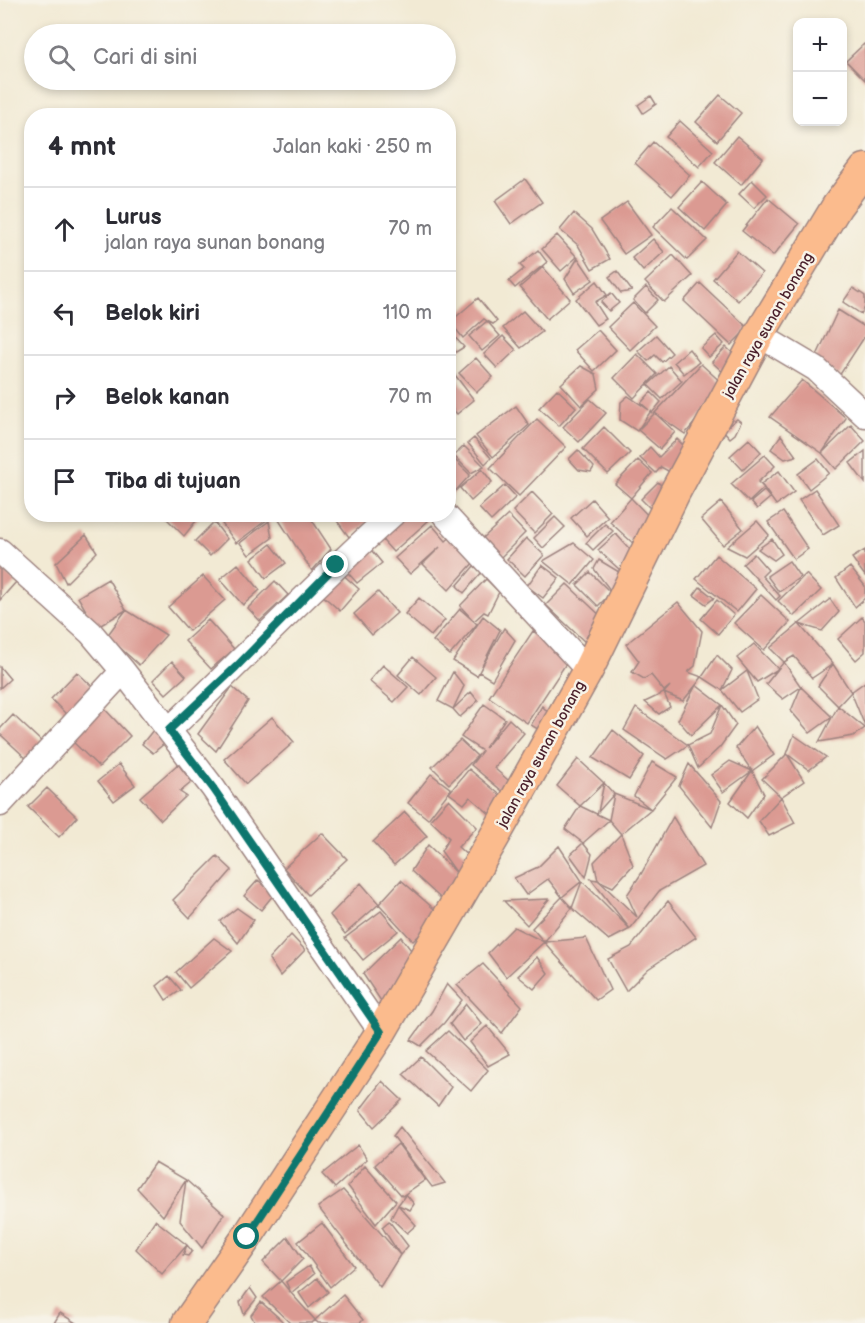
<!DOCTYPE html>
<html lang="id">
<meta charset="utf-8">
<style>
:root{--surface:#fff;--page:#f7f7f7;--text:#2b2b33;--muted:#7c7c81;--line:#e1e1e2}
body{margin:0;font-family:"Balsamiq Sans",sans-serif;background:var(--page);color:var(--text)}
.controls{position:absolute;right:18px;top:18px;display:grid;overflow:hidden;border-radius:12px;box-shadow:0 3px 9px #0003}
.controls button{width:54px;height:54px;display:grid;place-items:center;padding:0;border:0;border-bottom:2px solid var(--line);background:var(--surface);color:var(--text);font:30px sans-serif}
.stop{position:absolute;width:18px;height:18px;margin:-14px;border:4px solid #0f766e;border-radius:50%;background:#fff}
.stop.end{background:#0f766e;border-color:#fff;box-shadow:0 2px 6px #0008}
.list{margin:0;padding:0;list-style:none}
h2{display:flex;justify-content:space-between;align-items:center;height:78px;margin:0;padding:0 24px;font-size:26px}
h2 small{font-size:20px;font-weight:400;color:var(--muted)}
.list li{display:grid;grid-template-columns:39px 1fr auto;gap:18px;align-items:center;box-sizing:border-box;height:84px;padding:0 24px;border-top:2px solid var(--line)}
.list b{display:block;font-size:22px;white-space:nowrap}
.list p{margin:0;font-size:20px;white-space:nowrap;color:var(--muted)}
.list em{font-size:20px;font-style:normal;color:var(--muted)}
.icon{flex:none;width:33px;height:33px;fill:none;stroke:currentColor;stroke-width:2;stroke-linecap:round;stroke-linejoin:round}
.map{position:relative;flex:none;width:865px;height:1323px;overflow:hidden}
.search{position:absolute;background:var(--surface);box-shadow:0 3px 9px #0003;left:24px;top:24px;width:432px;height:66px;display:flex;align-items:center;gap:15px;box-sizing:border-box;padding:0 21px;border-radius:33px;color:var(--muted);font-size:22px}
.panel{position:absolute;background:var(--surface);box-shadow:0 3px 9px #0003;left:24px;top:108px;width:432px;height:414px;border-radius:24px}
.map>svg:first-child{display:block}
</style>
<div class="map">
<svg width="865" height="1323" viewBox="0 0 865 1323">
<rect width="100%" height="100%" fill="#f7f3e8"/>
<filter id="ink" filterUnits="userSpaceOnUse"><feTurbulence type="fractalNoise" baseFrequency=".0167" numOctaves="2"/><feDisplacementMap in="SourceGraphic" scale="12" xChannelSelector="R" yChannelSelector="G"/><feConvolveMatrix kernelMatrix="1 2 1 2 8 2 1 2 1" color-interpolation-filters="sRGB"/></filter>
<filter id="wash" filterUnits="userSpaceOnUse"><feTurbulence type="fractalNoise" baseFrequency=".008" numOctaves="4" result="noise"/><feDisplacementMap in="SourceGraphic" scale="24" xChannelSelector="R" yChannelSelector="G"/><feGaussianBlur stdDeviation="1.35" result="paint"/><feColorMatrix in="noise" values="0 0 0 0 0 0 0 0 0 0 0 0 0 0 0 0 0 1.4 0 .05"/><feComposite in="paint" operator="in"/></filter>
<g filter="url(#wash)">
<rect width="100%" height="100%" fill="#f2ead4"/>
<g id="blocks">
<path fill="#db9a92" d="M864 44 865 46V80L846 61Z
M720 95 741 113 717 141 696 122Z
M651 96 656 104 643 113 638 105Z
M680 121 713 151 699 167 666 137Z
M737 136 763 158 741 185 715 162Z
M653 142 690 175 672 196 635 163Z
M525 179 542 202 511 224 495 201Z
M752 180 767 195 754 208 739 194Z
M702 182 727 205 705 231 679 207Z
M768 198 799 224 773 256 742 231Z
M627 202 651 235 624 254 600 221Z
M672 207 707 240 687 260 653 227Z
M574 213 592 229 610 259 592 269 578 245 560 230Z
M557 235 577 257 561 271 542 249Z
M653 239 664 252 643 271 632 258Z
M538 250 547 262 515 288 509 281 524 269 520 265Z
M737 251 762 273 738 301 713 279Z
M673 255 692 276 664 302 645 282Z
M578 258 593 280 574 293 565 279Z
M543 267 570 299 547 319 520 287Z
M617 271 632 291 621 293 609 277Z
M597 281 607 295 595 302 606 319 596 325 576 299Z
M700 283 748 328 731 345 684 301Z
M646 287 658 300 645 313 633 300Z
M853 288 865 296V307L861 314 843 302Z
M611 293 619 303 609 311 601 302Z
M478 298 497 321 493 324 487 321 500 336 482 351 469 336 487 321 484 319 463 338 450 322Z
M633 303 655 326 630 350 608 327Z
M838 310 865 327V336L839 376 814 362Z
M523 311 542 332 521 348 503 328Z
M448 330 464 347 448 357Z
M598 330 616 350 594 371 575 350Z
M656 335 672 353 662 362 655 355 648 361 638 351Z
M716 335 724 344 709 357 701 348Z
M503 336 516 350 497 368 484 354Z
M726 347 740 360 726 375 712 362Z
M689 349 699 362 684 374 674 362Z
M637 354 657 374 634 398 614 378Z
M476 358 493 377 477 392 459 373Z
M701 364 725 386 685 434 655 413Z
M581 366 596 374 599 389 581 406 561 384Z
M669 366 682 381 662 399 648 385Z
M455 375 474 400 457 414 448 404V380Z
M802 380 846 418 822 453 770 417Z
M557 389 576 407 559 426 539 408Z
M651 392 661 402 652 413 651 411 637 431 620 420 621 402 628 396 649 410 641 403Z
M590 399 606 413 579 442 563 427Z
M516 406 529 425 493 457 476 436Z
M655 413 675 432 660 449 638 430Z
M537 419 566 447 519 496 490 468Z
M737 419 741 422 735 434 730 438 723 430Z
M851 425 865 441 836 469 822 453Z
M604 427 630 453 608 474 583 449Z
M781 435 796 456 785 459 771 449Z
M474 438 491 458 485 464 468 443Z
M677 439 690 452 677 476 661 467 656 473 640 458 650 447 659 457Z
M749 439 761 452 743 470 730 456Z
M464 446 484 466 471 473 454 456Z
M578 450 594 467 591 472 579 470 569 459Z
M865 451V483L850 463Z
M765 455 775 466 758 482 764 488 749 502 731 484Z
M451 456 470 475 450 497 448 459Z
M818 459 829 473 809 489 798 474Z
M638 460 652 473 631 498 615 484Z
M482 469 492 482 471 501 460 488Z
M779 471 794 492 776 505 761 484Z
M658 482 667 492 650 508 641 499Z
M505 485 516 497 491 521 479 508Z
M815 489 839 525 823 535 799 500Z
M764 491 770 498 757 509 751 502Z
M532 492 553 514 534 533 513 511Z
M631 498 656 524 636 546 610 522Z
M592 499 608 517 587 536 571 518Z
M721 502 743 529 723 545 701 519Z
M783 512 808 549 794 559 768 522Z
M162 514H199L200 516 184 536Z
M229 514H265L268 519 236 543 220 521Z
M275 514H308L331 549 312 571Z
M332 514H379L349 537Z
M398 514H422L428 521 393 552 377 534Z
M508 515 525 533 500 558 482 539Z
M555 517 565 527 543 548 534 538Z
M269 521 272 538 249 555 240 543Z
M757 521 769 535 745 556 727 547Z
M214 522 227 539 210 556 195 541Z
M605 524 613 531 593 550 586 543Z
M432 525 446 541 453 535 475 561 449 590 423 564 440 547 410 574 395 558Z
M616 534 635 555 620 570 598 550Z
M86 535 97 552 66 583 56 563Z
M526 538 544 555 525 576 507 559Z
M772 539 782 554 774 560 758 549Z
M574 543 594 560 573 585 543 561Z
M271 544 286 563 266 578 252 559Z
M367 545 382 563 357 583 342 566Z
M865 550V576L852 558Z
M754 554 768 570 762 576 780 596 776 600 743 564Z
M716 555 756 589 737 612 696 579Z
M599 560 629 578 617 599 594 569Z
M789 561 800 577 779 592 767 576Z
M238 564 260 590 243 605 220 579Z
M542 565 559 578 543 598 527 586Z
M474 566 482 572 464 593 457 586Z
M850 567 865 586V598L855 607 836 578Z
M0 568 16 582 0 600Z
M339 571 359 589 340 611 320 593Z
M590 572 611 593 598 606 577 585Z
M806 574 821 590 794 616 778 601Z
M203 576 225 600 189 631 168 607Z
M108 579 126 610 166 635 139 665 107 636 126 610 96 628 78 597Z
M486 579 499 592 488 614 484 612 474 621 460 606Z
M275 581 288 595 260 621 248 608Z
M567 584 607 622 587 644 546 605Z
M700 587 714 598 706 604 694 595Z
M378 592 397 613 372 635 354 614Z
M761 595 790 622 764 650 734 623Z
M419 598 445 620 431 636 405 614Z
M830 599 839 612 822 631 799 624 833 664 851 692 838 706 865 728 853 736 819 742 838 706 818 686 833 664 812 678 794 656 784 662 801 687 832 717 810 733 791 711 801 687 783 699 766 684 778 669 757 682 737 658 754 644 778 669 784 662 770 648 799 624Z
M717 600 734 615 718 634 701 619Z
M678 602 702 631 695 666 688 672 702 677 696 685 722 705 691 735 678 720 696 685 683 701 664 693 670 707 659 714 645 702 664 693 670 686 664 691 651 675 644 679 632 672 639 661 626 644Z
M460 609 477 624 450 655 433 641Z
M483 616 500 630 477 676 453 661Z
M862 617 865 621V652L856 660 838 639Z
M208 620 234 649 211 669 185 641Z
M504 628 515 640 492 680 479 672Z
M533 631 571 656 527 723 489 697Z
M717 655 732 670 722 690 702 677Z
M413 657 436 677 421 695 398 675Z
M172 661 186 676 166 694 153 680Z
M383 665 408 687 394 702 369 681Z
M0 667 10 679 0 688Z
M747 671 758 699 740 712 722 690Z
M77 672 95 689 68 716 51 699Z
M453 672 464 686 453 709 438 701Z
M865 682V726L851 692Z
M232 687 248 701 216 751 198 734Z
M471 692 478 701 460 717 453 709Z
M484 704 505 719 485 748 509 719 524 733 494 768 515 786 507 795 471 765 482 751 461 737Z
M101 705 130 736 99 767 69 738Z
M722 705 736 725 720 747 698 768 688 745 667 759 624 730 636 708 688 745 710 734Z
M542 706 555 719 546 734 531 725Z
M13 715 44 744 28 760 0 734V729Z
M272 717 294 742 246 784 224 759Z
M755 726 774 755 723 792 711 775 730 761 752 771 736 748Z
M154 729 165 743 153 753 142 744Z
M613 730 644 756 629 780 593 758Z
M794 735 826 757 809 770 787 754Z
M460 740 477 756 449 784 432 767Z
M787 754 804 781 781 797 795 823 769 836 759 821 781 797 762 779Z
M578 759 604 783 614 794 598 812 604 783 580 806 609 820 583 843 592 854 586 877 570 855 583 843 565 829 580 806 557 786Z
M652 762 677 777 651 809 634 796Z
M119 764 135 785 114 801 98 781Z
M178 764 192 782 180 792 186 796 161 820 140 797Z
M689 764 721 801 712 827 679 786Z
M469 769 504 798 491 815 470 797 464 804 449 793Z
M752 771 764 794 747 818 730 802Z
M431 774 451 789 428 819 408 803Z
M47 788 77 817 59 837 28 807Z
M614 794 651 809 621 834 633 865 613 887 598 880 637 917 627 895 641 874 673 817 703 866 659 891 630 929 591 879 598 880 594 862 621 834 609 820Z
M449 799 477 827 458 847 472 860 456 872 441 851 449 838 430 820Z
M405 812 427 836 394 865 373 842Z
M322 833 347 859 308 895 284 868Z
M428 845 464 880 448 905 411 871Z
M559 846 582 881 562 897 548 879 526 895 514 878 538 867Z
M217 856 232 870 190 918 173 900Z
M258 880 274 894 261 910 244 896Z
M401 880 441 915 413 941 379 904Z
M582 881 630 929 609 940 572 908 544 942 586 938 610 990 596 1000 544 942 506 977 488 953 514 927 544 942 532 928 562 897 572 908Z
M361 883 379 904 345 934 330 915Z
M549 899 527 925 504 901Z
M668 901 696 937 648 969 626 991 608 959 631 947Z
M237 908 254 920 238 943 220 921Z
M381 911 398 931 363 960 345 938Z
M291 935 305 950 280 976 269 959Z
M401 937 417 958 383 1004 363 974Z
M214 938 232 951 189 988 176 972Z
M537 957 548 973 534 989 518 976Z
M483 964 522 1006 502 1033 457 985Z
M169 976 181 990 166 1000 157 986Z
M447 984 462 1000 444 1023 421 1046 411 1040 432 1011Z
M466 1004 482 1024 463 1041 450 1024Z
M487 1026 510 1054 488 1066 470 1042Z
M448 1031 488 1070 471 1091 426 1051Z
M421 1057 451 1087 438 1106 403 1074Z
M382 1081 402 1100 374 1127 360 1110Z
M400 1127 445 1183 432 1187 393 1136Z
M398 1144 425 1180 402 1196 375 1165Z
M358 1145 367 1159 335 1188 322 1174Z
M155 1162 186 1180 224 1214 202 1248 180 1221 186 1180 163 1216 137 1188Z
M365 1166 396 1201 376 1224 348 1186Z
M343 1190 400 1255 380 1287 318 1207Z
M406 1194 414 1204 410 1210 398 1205Z
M398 1205 416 1225 407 1233 391 1218Z
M155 1220 187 1245 192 1251 188 1256 183 1255 187 1245 162 1274 136 1249Z
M389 1221 408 1246 400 1255 382 1227Z
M322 1223 354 1266 330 1287 298 1242Z
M288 1237 303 1259 281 1281 291 1293 286 1282 309 1266 314 1274 291 1293 315 1320 312 1323H290L263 1297 281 1281 263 1262Z
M317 1278 328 1292 309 1308 299 1293Z
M250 1288 257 1298 244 1314 240 1302Z
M343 1295 363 1320 360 1323H318L315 1320Z
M261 1302 279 1318 284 1323H255L251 1315Z
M60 1313 76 1323H54Z"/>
</g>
</g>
<g filter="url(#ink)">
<use href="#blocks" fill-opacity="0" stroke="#9e8480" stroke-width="1.5"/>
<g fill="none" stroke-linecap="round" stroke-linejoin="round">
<defs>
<path id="minor" d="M759 335 816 369 865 415
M444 514 588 670
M0 551 91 633 123 671 213 788 381 1032
M169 730C244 659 316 583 393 514
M0 804 123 671"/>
<path id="major" d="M187 1323 247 1237 381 1032 495 836 588 670 675 492 759 335 837 206 865 169"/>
</defs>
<use href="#minor" stroke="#9e8480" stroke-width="27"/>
<use href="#major" stroke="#9e8480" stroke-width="33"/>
<use href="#minor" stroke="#fff" stroke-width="24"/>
<use href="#major" stroke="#fbbb8d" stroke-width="30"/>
</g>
</g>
<g fill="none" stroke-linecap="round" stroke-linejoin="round" filter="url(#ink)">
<path stroke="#0f766e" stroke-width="8" d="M247 1237 381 1032 213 788 169 730 236 667 336 565"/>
</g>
<g text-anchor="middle" stroke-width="5" stroke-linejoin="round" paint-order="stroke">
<g font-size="15" fill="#4a1f2b" stroke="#f7f3e8">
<text transform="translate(768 325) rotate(-60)" y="5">jalan raya sunan bonang</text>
<text transform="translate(541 754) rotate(-61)" y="5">jalan raya sunan bonang</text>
</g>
</g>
</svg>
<div class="controls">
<button>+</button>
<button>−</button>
</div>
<div class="stop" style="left:247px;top:1237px"></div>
<div class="stop end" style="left:336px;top:565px"></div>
<div class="search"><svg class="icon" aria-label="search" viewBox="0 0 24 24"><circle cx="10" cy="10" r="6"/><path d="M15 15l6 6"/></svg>Cari di sini</div>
<section class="panel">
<h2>4 mnt<small>Jalan kaki · 250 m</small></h2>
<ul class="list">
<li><svg class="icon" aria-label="ahead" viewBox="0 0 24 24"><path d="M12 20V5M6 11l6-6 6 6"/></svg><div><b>Lurus</b><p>jalan raya sunan bonang</p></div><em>70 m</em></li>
<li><svg class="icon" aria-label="left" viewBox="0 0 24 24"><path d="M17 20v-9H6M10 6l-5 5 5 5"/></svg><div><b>Belok kiri</b></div><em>110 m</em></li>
<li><svg class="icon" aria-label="right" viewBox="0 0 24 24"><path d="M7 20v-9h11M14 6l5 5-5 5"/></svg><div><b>Belok kanan</b></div><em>70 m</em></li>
<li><svg class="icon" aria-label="arrive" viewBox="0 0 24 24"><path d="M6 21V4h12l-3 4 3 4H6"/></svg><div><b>Tiba di tujuan</b></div></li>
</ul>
</section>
</div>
